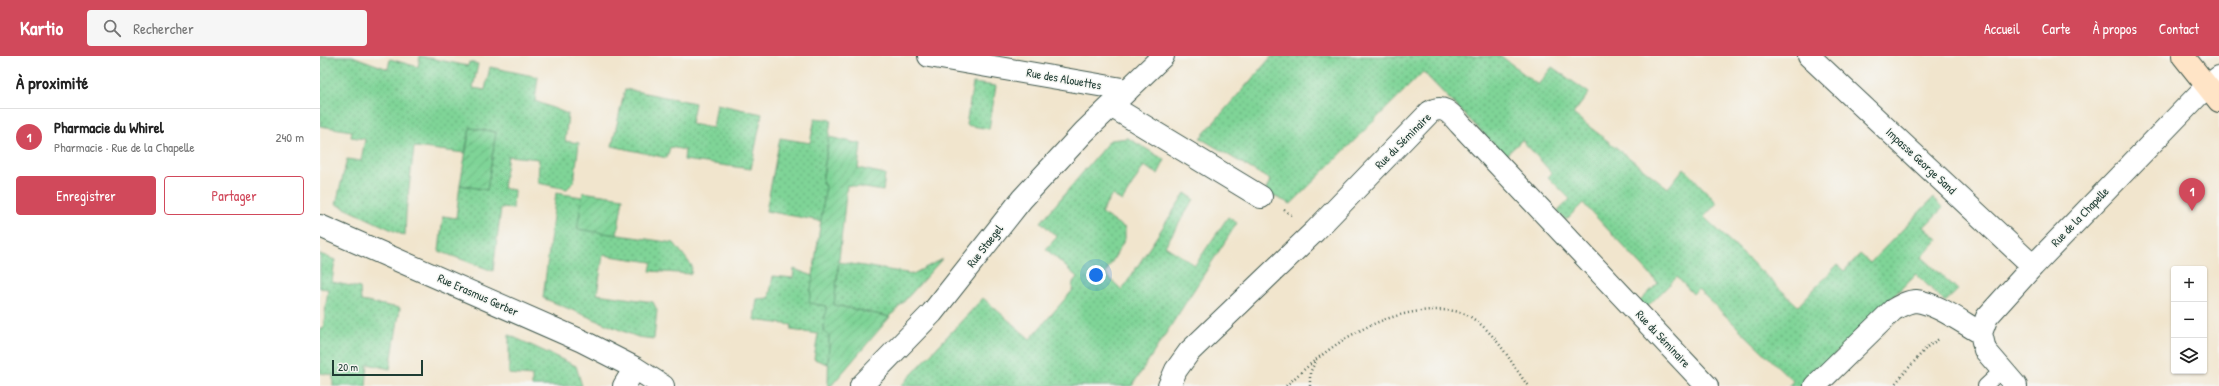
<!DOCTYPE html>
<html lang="fr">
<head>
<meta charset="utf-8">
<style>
  :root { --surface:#fff; --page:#f6f6f6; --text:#222; --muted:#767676; --line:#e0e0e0; --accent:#d1495b }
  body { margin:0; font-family:"Patrick Hand",sans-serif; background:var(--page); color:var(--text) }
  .controls { position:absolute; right:12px; bottom:12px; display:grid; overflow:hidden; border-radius:4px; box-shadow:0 1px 3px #0004 }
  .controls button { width:36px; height:36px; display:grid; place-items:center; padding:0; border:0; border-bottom:1px solid var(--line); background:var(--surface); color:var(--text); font:20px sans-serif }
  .scale { position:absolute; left:12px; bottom:10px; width:91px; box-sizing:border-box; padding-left:4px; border:2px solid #1f3d34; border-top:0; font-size:11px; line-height:14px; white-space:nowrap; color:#1f3d34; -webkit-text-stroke:3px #f6f6f2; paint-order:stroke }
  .you { position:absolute; left:776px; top:219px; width:14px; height:14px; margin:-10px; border:3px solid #fff; border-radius:50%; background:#1a73e8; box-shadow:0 0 0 6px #1a73e833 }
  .badge { display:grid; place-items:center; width:26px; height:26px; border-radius:50%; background:var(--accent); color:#fff; font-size:13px; font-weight:700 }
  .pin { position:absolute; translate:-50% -33px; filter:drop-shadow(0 1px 2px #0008) }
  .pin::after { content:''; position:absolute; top:21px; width:14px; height:12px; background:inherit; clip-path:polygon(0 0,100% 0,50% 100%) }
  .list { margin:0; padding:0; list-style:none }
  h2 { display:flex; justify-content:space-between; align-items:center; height:52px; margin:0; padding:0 16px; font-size:17px }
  h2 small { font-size:13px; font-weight:400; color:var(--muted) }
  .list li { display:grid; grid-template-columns:26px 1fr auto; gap:12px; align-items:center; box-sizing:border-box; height:56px; padding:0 16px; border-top:1px solid var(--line) }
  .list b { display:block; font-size:15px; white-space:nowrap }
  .list p { margin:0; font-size:13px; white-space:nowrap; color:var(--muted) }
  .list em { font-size:13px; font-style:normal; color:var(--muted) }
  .actions { display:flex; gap:8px; padding:12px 16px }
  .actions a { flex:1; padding:9px 0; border:1px solid var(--accent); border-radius:4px; text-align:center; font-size:14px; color:var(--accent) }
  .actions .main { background:var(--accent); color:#fff }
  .icon { flex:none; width:22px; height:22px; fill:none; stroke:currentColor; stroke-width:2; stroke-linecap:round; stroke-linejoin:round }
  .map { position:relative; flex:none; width:1899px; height:330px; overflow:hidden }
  header { display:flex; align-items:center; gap:24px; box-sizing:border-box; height:56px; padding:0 20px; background:var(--accent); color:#fff }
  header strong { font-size:19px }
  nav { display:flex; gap:22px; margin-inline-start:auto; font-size:14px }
  .search { width:280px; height:36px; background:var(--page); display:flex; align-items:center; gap:10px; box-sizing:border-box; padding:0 14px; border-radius:4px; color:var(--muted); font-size:15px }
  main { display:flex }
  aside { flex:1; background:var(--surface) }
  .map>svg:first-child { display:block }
  .grass { fill:url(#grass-dots); stroke:#4f8866 }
  .garden { fill:url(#garden-furrows); stroke:#4f8866 }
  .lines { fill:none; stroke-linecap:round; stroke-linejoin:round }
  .service-casing { stroke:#3e564b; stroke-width:16 }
  .minor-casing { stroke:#3e564b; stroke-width:24 }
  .secondary-casing { stroke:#3e564b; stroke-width:24 }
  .path { stroke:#3e564b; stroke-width:2.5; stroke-dasharray:1 3; stroke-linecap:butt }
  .service { stroke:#fff; stroke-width:14 }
  .minor { stroke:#fff; stroke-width:22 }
  .secondary { stroke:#ffe4c6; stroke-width:22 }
  .labels { text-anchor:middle; stroke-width:3; stroke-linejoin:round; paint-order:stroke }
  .street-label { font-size:12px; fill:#1f3d34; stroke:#f6f6f2 }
</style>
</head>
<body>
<header>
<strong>Kartio</strong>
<div class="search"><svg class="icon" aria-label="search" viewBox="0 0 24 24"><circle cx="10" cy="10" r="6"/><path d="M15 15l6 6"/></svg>Rechercher</div>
<nav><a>Accueil</a><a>Carte</a><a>À propos</a><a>Contact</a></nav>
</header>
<main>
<aside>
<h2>À proximité<small></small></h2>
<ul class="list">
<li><span class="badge">1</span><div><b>Pharmacie du Whirel</b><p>Pharmacie · Rue de la Chapelle</p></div><em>240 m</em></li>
</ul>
<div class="actions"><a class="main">Enregistrer</a><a>Partager</a></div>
</aside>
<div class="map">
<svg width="1899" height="330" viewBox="0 0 1899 330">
  <defs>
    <pattern id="grass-dots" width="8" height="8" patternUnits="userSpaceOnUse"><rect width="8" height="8" fill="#7fd497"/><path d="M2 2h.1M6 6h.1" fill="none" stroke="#67ad7c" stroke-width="1.8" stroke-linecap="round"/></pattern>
    <pattern id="garden-furrows" width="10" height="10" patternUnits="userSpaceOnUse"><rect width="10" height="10" fill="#7fd497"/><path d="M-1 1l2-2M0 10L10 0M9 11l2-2" fill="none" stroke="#67ad7c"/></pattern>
  </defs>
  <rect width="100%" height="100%" fill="#f6f6f2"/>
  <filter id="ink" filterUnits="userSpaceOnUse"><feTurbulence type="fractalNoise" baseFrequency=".025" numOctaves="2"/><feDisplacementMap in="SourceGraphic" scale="8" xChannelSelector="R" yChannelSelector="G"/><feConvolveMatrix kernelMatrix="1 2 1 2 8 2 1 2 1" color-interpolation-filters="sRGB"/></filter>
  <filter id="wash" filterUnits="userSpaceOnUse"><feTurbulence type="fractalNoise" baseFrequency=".012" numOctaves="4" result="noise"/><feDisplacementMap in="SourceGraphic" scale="16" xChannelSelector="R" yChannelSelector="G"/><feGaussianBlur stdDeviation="0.9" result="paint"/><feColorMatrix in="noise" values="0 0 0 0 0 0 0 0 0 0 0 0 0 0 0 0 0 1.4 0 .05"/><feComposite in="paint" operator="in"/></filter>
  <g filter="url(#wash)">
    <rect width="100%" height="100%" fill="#f1e5cd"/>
    <path class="grass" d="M0,0H32L68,13L70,3L98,11L100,0L148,10L149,6L158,8L153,32L165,34L170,11L218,21L215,45L248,58L245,85L259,87L254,126L247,133L218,127L219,103L188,100L183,132L194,134L193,153L181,152L173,215L119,195L123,160L136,162L140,129L167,134L176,76L150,72L145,97L94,91L86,156L85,180L16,148L27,103L41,105L45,83L31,81L32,75L0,70Z
      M952,0H1181L1218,29L1232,11L1269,37L1253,58L1348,132L1364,112L1397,147L1384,161L1478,250L1517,209L1524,215L1540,198L1550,207L1613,142L1623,152L1604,171L1618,183L1602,201L1638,234L1625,246L1596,218L1483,330H1468L1473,325L1378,233L1373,238L1357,221L1323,255L1317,248L1338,227L1263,147L1246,164L1237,156L1250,143L1228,121L1232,117L1202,84L1185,100L1103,16L971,148L945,136L950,124L880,82Z
      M653,27L676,30L669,73L646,69Z
      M305,33L375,47L371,68L393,72L397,48L442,58L431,113L364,104L365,94L350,91L347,102L292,90Z
      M495,62L511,64L502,128L506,129L501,165L446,155L460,82L490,87Z
      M808,82L845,104L838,118L824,110L802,145L792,139L781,157L805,172V183L785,218L802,234L865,137L874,143L845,190L875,209L908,161L917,167L812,330H581L663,242L710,283L752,235L753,226L757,221L726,193L737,181L721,166L790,84Z
      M236,137L262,141L258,173L354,187L372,210L371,218L330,215L332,206L283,199L277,238L333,246L337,254L334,283L318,281L305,276L223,242Z
      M0,198L15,204L12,226L40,232L41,245L80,252L70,313L48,308L46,330H13V319L0,317V273H3L8,233L0,232Z
      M622,203L570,261L514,249L519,206L593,218Z
      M474,213L493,220L490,247L506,250L504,276L509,278L508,308L494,303L498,278L471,274L472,269L434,264L437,243L449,242L453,220L473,222Z
      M189,279L256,310L262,330H212V320L189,318Z"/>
    <path class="garden" d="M150,72L176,76L167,134L140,129Z
      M509,81L541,88L538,112L565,118L563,135L527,129L514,249L570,261L511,330H508L509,279L504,276L506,250L489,247L506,129L502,128Z
      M263,136L303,142L297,179L257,173Z"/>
  </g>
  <g filter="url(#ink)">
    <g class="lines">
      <defs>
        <path id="service" d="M1665,330L1681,315"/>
        <path id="minor" d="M609,0L808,34
          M1489,0L1713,210
          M791,50L941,141
          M0,170L262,285L315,312L343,330
          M304,330L315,312
          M541,330L612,257L702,143L764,76L843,0
          M849,330L856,314L869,296L995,175L1110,56C1124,48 1131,58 1140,68L1387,330
          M1495,330L1573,254C1580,250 1588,245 1596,245C1616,247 1643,267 1661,277
          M1696,330L1665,294L1661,277L1667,261L1713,210L1887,30L1899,21"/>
        <path id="secondary" d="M1863,0L1899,45"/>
      </defs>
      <use href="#service" class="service-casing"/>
      <use href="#minor" class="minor-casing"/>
      <use href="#secondary" class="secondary-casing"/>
      <path class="path" d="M964,154L973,160
        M966,330C1007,291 1055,256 1114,254C1127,254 1141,254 1152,262C1177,278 1191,307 1208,330
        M990,330V317L996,304
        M1573,330L1607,291L1619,283"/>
      <use href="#service" class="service"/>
      <use href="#minor" class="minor"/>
      <use href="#secondary" class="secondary"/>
    </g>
  </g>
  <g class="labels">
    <g class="street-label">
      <text transform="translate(744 23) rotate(10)" y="4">Rue des Alouettes</text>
      <text transform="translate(1083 85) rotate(-45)" y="4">Rue du Séminaire</text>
      <text transform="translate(1601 105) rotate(43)" y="4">Impasse George Sand</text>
      <text transform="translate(1760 161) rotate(-46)" y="4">Rue de la Chapelle</text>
      <text transform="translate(665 190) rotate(-52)" y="4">Rue Staegel</text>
      <text transform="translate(158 239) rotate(24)" y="4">Rue Erasmus Gerber</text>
      <text transform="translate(1343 283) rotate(47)" y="4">Rue du Séminaire</text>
    </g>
  </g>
</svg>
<div class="controls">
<button>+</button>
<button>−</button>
<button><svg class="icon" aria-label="layers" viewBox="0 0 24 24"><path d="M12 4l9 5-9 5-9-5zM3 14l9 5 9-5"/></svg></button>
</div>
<div class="scale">20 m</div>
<div class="you"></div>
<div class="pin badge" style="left:1872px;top:155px">1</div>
</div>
</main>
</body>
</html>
